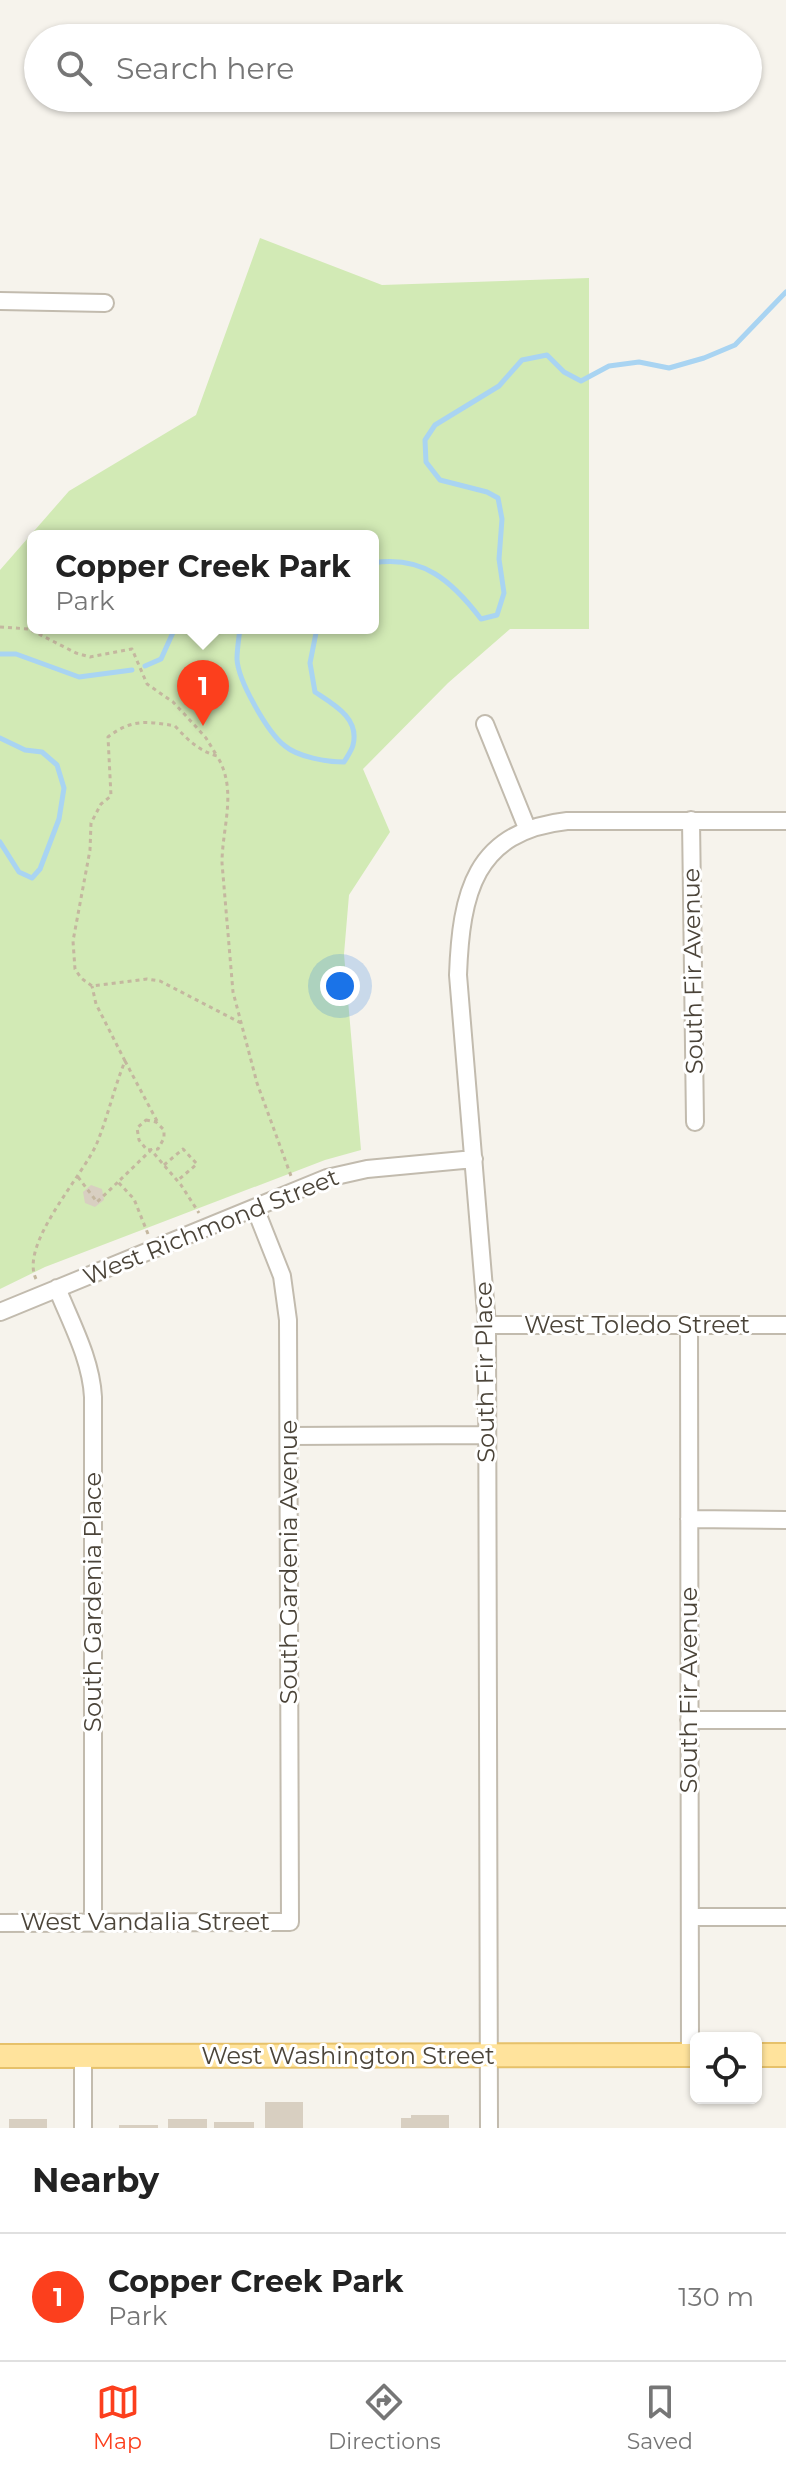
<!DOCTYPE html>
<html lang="en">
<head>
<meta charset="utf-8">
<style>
  :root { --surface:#fff; --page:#f2f2f2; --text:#222; --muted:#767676; --line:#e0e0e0; --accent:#fc3f1d }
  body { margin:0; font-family:Montserrat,sans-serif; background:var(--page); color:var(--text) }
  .controls { position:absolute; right:24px; bottom:24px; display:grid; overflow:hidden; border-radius:12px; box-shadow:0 2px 6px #0004 }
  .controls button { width:72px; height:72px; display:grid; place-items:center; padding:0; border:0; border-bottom:2px solid var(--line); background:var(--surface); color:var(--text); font:40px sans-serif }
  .you { position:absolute; left:340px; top:986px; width:28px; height:28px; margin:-20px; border:6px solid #fff; border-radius:50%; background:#1a73e8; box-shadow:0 0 0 12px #1a73e833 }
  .badge { display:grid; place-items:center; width:52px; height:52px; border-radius:50%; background:var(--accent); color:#fff; font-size:26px; font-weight:700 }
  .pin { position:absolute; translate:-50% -66px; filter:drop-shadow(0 2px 4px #0008) }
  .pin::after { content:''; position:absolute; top:42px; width:28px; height:24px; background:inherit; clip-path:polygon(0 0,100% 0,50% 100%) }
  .popup { position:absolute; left:27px; top:530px; width:352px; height:104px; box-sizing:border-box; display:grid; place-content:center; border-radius:12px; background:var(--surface); filter:drop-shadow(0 2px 6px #0005); font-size:26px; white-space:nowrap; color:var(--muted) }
  .popup b { font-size:30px; color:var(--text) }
  .popup::after { content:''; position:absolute; left:50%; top:100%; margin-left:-16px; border:16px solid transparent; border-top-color:var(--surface) }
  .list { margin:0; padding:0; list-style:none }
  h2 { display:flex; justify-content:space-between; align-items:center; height:104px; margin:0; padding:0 32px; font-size:34px }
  h2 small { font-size:26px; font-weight:400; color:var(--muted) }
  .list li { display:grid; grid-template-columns:52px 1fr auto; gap:24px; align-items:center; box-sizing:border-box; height:128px; padding:0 32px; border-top:2px solid var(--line) }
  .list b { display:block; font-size:30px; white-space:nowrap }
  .list p { margin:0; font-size:26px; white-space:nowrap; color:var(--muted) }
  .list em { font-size:26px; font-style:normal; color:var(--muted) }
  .icon { flex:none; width:44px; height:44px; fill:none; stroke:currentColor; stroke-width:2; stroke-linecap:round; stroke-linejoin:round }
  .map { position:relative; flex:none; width:786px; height:2128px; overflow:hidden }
  .search { position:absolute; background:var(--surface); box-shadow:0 2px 6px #0004; left:24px; right:24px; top:24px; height:88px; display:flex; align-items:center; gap:20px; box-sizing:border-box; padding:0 28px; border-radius:44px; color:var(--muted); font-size:30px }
  .sheet { height:232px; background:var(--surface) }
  nav { display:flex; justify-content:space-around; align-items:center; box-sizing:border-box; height:112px; border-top:2px solid var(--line); background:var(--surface); font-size:22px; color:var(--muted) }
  nav a { display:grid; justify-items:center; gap:4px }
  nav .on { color:var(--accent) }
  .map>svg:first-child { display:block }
  .green { fill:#d2eab5; fill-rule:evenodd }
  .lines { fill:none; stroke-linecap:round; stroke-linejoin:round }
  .stream { stroke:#a9d4f2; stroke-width:5 }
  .building { fill:#d8cfc1 }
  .minor-casing { stroke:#c2bbae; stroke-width:20 }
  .major-casing { stroke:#e6c16a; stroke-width:26 }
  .path { stroke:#c4b79f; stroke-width:3; stroke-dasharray:4 4; stroke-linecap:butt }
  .minor { stroke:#fff; stroke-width:16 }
  .major { stroke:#ffe39c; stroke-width:22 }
  .labels { text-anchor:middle; stroke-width:6; stroke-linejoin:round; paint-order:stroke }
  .street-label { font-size:24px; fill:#4b4439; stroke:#fff }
</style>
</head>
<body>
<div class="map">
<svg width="786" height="2128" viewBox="0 0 786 2128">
  <rect width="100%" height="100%" fill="#f6f3ec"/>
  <path class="green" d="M260,238L382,285L589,278V629H510L448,683L363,769L390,832L349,895L344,954L361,1150L325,1160L45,1267L0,1289V570L69,491L196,415ZM33,536H373V628H33Z"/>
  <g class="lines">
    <path class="stream" d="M373,563C423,555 452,581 481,619L497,615L504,593L499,559L502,519L498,498L487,492L440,480L426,462L425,440L435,425L499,386L522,360L547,355L564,372L581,381L609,366L639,362L669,368L704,358L735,345L786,292
      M240,628C239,638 237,649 237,659C238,681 268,733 285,746C298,757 327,762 344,762C347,757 352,750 353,745C360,718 333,704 315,692L310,663L317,628
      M0,654H16L79,677L132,670
      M145,666L161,659L175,628
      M0,738L25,750L42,752L57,765L64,788L59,819L40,869L32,878L19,872L0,842"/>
  </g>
  <path class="building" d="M91,1185L102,1189L104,1200L95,1207L85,1203L83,1192Z
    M265,2102H303V2128H265Z
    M411,2115H449V2128H401V2118H411Z
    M9,2119H47V2128H9Z
    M168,2119H207V2128H168Z
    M214,2122H254V2128H214Z
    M119,2125H158V2128H119Z"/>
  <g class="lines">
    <defs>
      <path id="minor" d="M0,301L105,303
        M485,724L527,828
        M691,820L695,1122
        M57,1288C71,1323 91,1359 93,1397V1922
        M0,1312L327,1178L367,1169L474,1159
        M487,1325H786
        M689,1325L690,2055
        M289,1436L487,1435
        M689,1519L786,1520
        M689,1720H786
        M690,1917H786
        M0,1923L290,1922L288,1320L282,1276L255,1208
        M83,2056V2128
        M489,2128L487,1325L458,975C461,894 474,831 567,821H786"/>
      <path id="major" d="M756,2055H786
        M0,2056L696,2055"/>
    </defs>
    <use href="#minor" class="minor-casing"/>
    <use href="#major" class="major-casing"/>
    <path class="path" d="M0,627L29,629L76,653L90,657L132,649L147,684L173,702L188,718L206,738L217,756
      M241,1023L160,981L147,979L92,986L81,978L75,969L73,941L90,850L91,823L101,804L111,796L108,737C131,719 148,721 175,726C188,740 199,751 217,756C238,790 222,827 222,863L233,992L257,1083L291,1176
      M125,1061L157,1121
      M146,1120L156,1122L164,1130V1138L158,1149L147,1150L139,1140L137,1128Z
      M164,1165L183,1149L197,1164L177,1181
      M78,1177L97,1202L118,1182
      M148,1234L134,1199L118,1182L151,1150L181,1185L199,1213
      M36,1279C19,1244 83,1176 97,1143C108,1116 114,1088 125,1061L96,1004L92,986"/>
    <use href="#minor" class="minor"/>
    <use href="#major" class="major"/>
  </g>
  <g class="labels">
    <g class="street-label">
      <text transform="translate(693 971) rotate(-91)" y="8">South Fir Avenue</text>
      <text transform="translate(211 1227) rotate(-22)" y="8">West Richmond Street</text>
      <text x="637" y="1333">West Toledo Street</text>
      <text transform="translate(485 1372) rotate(-91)" y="8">South Fir Place</text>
      <text transform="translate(289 1562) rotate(-90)" y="8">South Gardenia Avenue</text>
      <text transform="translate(93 1602) rotate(-90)" y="8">South Gardenia Place</text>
      <text transform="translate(689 1690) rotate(-90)" y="8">South Fir Avenue</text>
      <text x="145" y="1930">West Vandalia Street</text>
      <text x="348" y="2064">West Washington Street</text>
    </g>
  </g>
</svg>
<div class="controls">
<button><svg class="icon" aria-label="locate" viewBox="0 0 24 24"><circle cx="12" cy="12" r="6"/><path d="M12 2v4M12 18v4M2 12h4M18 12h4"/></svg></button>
</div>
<div class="you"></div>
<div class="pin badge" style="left:203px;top:726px">1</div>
<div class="popup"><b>Copper Creek Park</b>Park</div>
<div class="search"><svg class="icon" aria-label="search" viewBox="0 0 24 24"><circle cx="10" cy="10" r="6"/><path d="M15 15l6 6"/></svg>Search here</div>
</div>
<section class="sheet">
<h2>Nearby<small></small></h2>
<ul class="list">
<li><span class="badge">1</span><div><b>Copper Creek Park</b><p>Park</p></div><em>130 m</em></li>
</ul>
</section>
<nav>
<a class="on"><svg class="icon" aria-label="map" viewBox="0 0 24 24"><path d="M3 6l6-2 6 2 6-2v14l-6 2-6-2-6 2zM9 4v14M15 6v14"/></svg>Map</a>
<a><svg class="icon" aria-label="directions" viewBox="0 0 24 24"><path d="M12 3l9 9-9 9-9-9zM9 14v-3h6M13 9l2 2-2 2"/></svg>Directions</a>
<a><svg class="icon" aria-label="saved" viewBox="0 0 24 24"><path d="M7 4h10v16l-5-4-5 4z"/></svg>Saved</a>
</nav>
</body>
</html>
